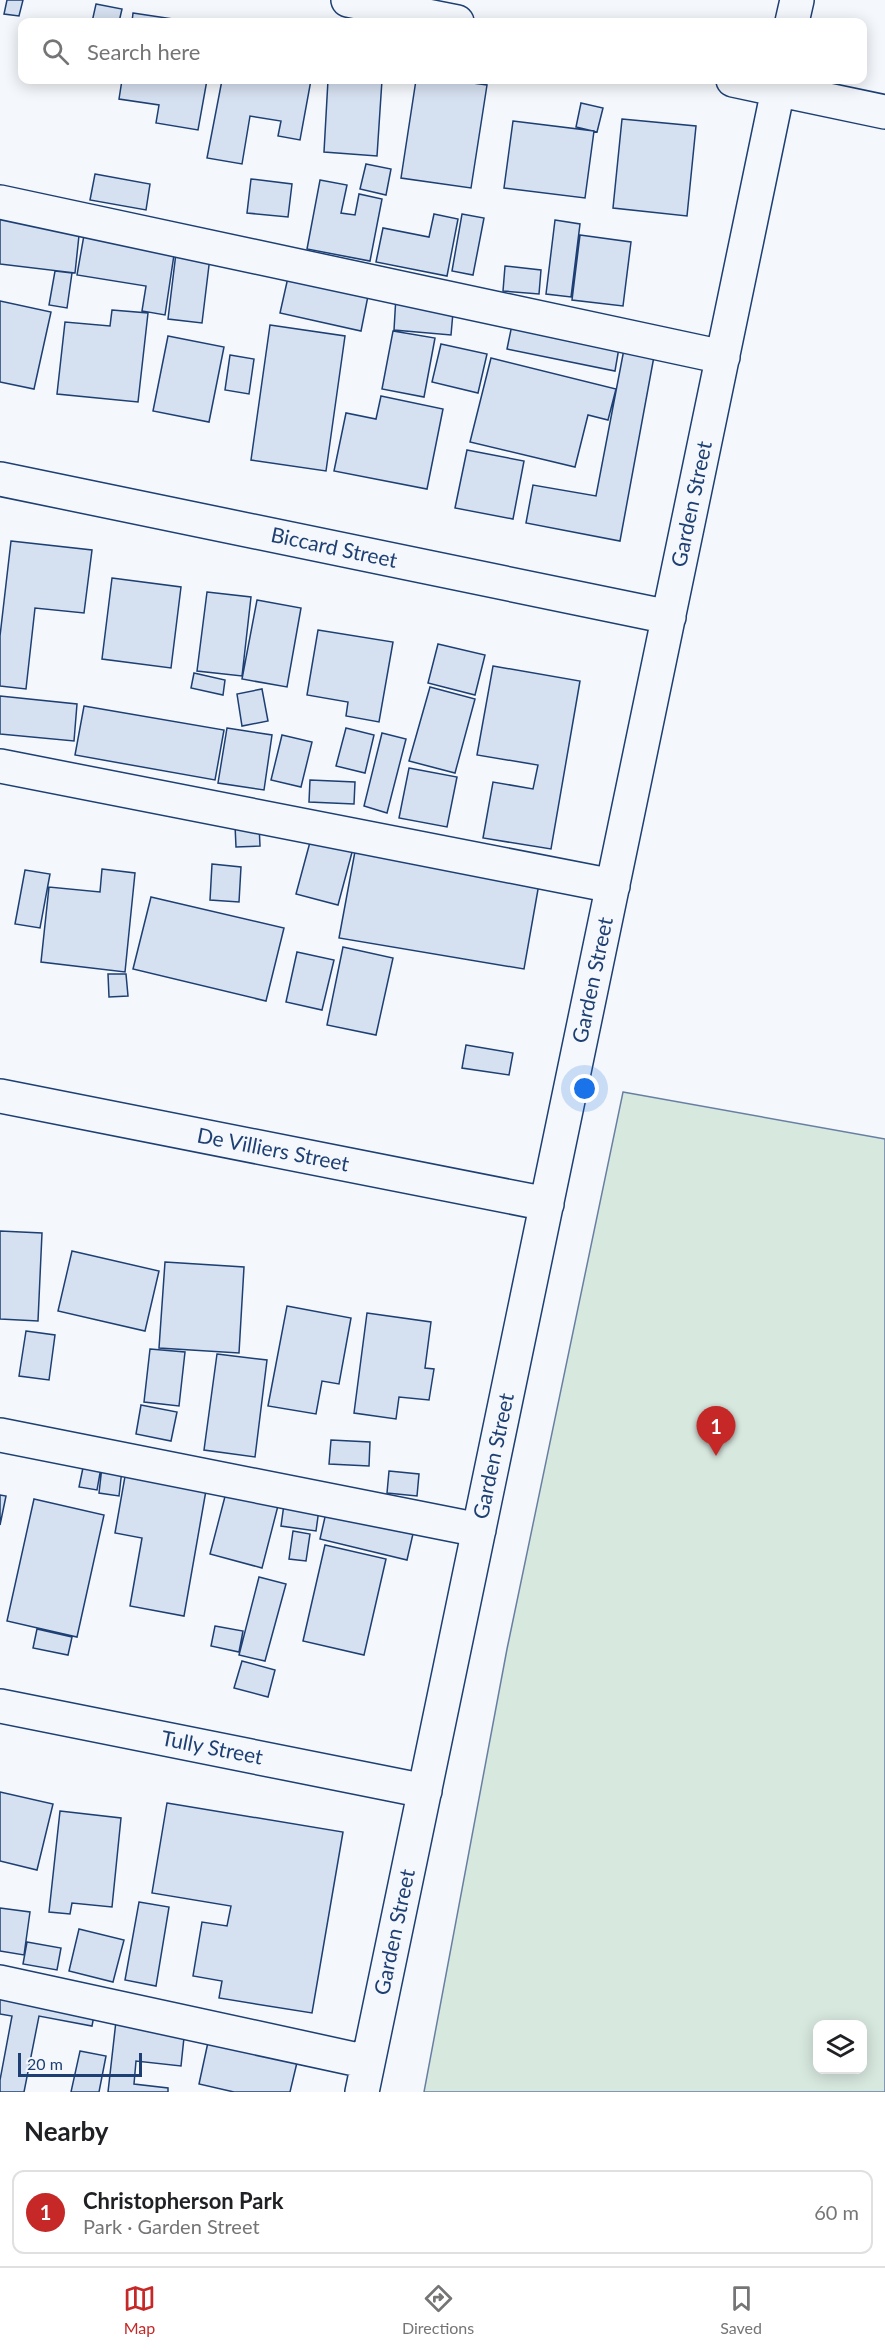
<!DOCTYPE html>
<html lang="en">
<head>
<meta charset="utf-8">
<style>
  :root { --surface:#fff; --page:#f2f2f2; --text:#202124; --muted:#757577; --line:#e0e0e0; --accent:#c62828 }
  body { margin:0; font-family:Lato,sans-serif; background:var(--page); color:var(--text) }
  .controls { position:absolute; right:18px; bottom:18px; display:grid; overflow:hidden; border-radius:12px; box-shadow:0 3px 15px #0003 }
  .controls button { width:54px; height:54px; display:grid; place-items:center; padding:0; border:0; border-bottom:2px solid var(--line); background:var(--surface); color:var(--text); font:30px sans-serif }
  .scale { position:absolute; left:18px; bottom:15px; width:124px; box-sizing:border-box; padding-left:6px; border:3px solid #1d3f73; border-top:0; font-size:16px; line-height:21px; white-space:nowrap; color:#1d3f73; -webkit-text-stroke:4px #f4f7fb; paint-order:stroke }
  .you { position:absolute; left:585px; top:1089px; width:21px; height:21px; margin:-15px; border:4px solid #fff; border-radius:50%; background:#1a73e8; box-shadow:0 0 0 9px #1a73e833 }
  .badge { display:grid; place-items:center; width:39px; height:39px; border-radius:50%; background:var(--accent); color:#fff; font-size:20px; font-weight:700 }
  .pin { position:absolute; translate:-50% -50px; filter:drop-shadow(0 2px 3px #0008) }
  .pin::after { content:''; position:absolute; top:32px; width:21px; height:18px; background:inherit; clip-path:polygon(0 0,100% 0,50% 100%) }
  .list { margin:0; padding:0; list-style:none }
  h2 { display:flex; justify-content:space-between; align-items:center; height:78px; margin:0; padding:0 24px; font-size:26px }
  h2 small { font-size:20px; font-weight:400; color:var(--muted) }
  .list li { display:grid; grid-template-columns:39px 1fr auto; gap:18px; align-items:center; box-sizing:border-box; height:84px; margin:0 12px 12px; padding:0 12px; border:2px solid var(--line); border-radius:12px }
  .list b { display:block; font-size:22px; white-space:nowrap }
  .list p { margin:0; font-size:20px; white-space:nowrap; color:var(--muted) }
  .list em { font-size:20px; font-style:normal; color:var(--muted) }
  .icon { flex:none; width:33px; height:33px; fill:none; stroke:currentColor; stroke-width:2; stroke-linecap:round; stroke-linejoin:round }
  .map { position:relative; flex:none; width:885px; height:2092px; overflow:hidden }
  .search { position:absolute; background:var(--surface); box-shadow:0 3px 15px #0003; left:18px; right:18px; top:18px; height:66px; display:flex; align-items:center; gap:15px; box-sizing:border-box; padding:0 21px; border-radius:12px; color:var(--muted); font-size:22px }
  .sheet { height:174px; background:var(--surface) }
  nav { display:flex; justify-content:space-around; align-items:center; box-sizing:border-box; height:84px; border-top:2px solid var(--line); background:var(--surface); font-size:16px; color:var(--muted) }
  nav a { display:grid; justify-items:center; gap:3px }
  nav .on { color:var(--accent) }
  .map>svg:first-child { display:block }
  .green { fill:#d7e8df; stroke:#687fa3; stroke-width:1.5; fill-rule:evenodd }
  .building { fill:#d5e0f0; stroke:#1d3f73; stroke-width:1.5 }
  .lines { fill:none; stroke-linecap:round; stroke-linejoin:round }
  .minor-casing { stroke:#1d3f73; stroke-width:36 }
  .minor { stroke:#f4f7fb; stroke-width:33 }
  .labels { text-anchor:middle; stroke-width:4.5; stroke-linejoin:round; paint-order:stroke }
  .street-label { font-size:21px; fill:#1d3f73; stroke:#f4f7fb }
</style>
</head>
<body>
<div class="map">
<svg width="885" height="2092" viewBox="0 0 885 2092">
  <rect width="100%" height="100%" fill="#f4f7fb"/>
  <path class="green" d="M623,1092L885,1139V2092H424L507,1649ZM818,2024H862V2070H818Z"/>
  <path class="building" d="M7,0H23L19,16L4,14Z
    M7,0H23L19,16L4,14Z
    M7,0H23L19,16L4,14Z
    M7,0H23L19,16L4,14Z
    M96,4L122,9L119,22H92Z
    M96,4L122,9L119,22H92Z
    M96,4L122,9L119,22H92Z
    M96,4L122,9L119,22H92Z
    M133,13L193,22H132Z
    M133,13L193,22H132Z
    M133,13L193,22H132Z
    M133,13L193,22H132Z
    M122,80H207L198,130L156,123L159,105L119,99Z
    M122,80H207L198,130L156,123L159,105L119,99Z
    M122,80H207L198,130L156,123L159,105L119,99Z
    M122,80H207L198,130L156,123L159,105L119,99Z
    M222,80H311L300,140L278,136L281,121L250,116L242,164L207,158Z
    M222,80H311L300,140L278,136L281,121L250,116L242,164L207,158Z
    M222,80H311L300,140L278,136L281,121L250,116L242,164L207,158Z
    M222,80H311L300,140L278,136L281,121L250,116L242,164L207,158Z
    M328,80H382L377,156L324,152Z
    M328,80H382L377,156L324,152Z
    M328,80H382L377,156L324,152Z
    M328,80H382L377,156L324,152Z
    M416,80H451L487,85L471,188L401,178Z
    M416,80H451L487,85L471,188L401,178Z
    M581,103L603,108L597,132L576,127Z
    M581,103L603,108L597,132L576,127Z
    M622,119L696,126L687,216L613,208Z
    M622,119L696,126L687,216L613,208Z
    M513,121L594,131L585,198L504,188Z
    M513,121L594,131L585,198L504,188Z
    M366,164L391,169L386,195L360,189Z
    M366,164L391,169L386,195L360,189Z
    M366,164L391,169L386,195L360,189Z
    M366,164L391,169L386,195L360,189Z
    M95,174L150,184L146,210L90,200Z
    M95,174L150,184L146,210L90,200Z
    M95,174L150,184L146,210L90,200Z
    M95,174L150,184L146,210L90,200Z
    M251,179L292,184L288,217L247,213Z
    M251,179L292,184L288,217L247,213Z
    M251,179L292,184L288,217L247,213Z
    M251,179L292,184L288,217L247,213Z
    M320,180L347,185L341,213L355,215L359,194L382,199L370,261L307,249Z
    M320,180L347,185L341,213L355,215L359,194L382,199L370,261L307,249Z
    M320,180L347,185L341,213L355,215L359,194L382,199L370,261L307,249Z
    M320,180L347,185L341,213L355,215L359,194L382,199L370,261L307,249Z
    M434,214L458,219L447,276L376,262L383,228L429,237Z
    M434,214L458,219L447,276L376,262L383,228L429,237Z
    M462,214L484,218L473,275L452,271Z
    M462,214L484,218L473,275L452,271Z
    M0,217L80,226L75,273L0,264Z
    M0,217L80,226L75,273L0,264Z
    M0,217L80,226L75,273L0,264Z
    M0,217L80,226L75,273L0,264Z
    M555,220L580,224L571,297L546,294Z
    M555,220L580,224L571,297L546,294Z
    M84,235L175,248L165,315L142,311L146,286L77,275Z
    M84,235L175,248L165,315L142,311L146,286L77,275Z
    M84,235L175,248L165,315L142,311L146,286L77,275Z
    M84,235L175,248L165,315L142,311L146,286L77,275Z
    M580,235L631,242L623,306L572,300Z
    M580,235L631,242L623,306L572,300Z
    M176,253L210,257L202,323L168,319Z
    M176,253L210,257L202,323L168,319Z
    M176,253L210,257L202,323L168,319Z
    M176,253L210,257L202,323L168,319Z
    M505,266L541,270L539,294L503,291Z
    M505,266L541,270L539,294L503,291Z
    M55,271L72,273L67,308L49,305Z
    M55,271L72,273L67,308L49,305Z
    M55,271L72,273L67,308L49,305Z
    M55,271L72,273L67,308L49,305Z
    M289,273L369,291L361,331L280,313Z
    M289,273L369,291L361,331L280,313Z
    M289,273L369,291L361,331L280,313Z
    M289,273L369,291L361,331L280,313Z
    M396,296L454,301L451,335L394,330Z
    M396,296L454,301L451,335L394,330Z
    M0,301L51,312L34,389L0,382Z
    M0,301L51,312L34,389L0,382Z
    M0,301L51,312L34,389L0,382Z
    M0,301L51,312L34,389L0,382Z
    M112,310L148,313L138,402L57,394L65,322L110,326Z
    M112,310L148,313L138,402L57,394L65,322L110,326Z
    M112,310L148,313L138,402L57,394L65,322L110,326Z
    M112,310L148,313L138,402L57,394L65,322L110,326Z
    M513,320L620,342L615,371L507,349Z
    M513,320L620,342L615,371L507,349Z
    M270,325L345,336L326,471L251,460Z
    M270,325L345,336L326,471L251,460Z
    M270,325L345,336L326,471L251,460Z
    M270,325L345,336L326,471L251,460Z
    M393,331L435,338L424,397L382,389Z
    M393,331L435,338L424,397L382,389Z
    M168,336L224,347L209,422L153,411Z
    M168,336L224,347L209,422L153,411Z
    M168,336L224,347L209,422L153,411Z
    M168,336L224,347L209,422L153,411Z
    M441,344L487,354L478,393L432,382Z
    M441,344L487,354L478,393L432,382Z
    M625,344L655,351L620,541L526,523L533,485L596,496Z
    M625,344L655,351L620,541L526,523L533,485L596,496Z
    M230,355L254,359L249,394L225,390Z
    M230,355L254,359L249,394L225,390Z
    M230,355L254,359L249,394L225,390Z
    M230,355L254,359L249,394L225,390Z
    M491,358L616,389L608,420L588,415L575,467L470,442Z
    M491,358L616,389L608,420L588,415L575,467L470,442Z
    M381,396L443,409L427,489L334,471L346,413L376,419Z
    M381,396L443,409L427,489L334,471L346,413L376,419Z
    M467,450L524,461L513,519L455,508Z
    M467,450L524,461L513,519L455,508Z
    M11,541L92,550L84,613L35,608L26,689L0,686V636Z
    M11,541L92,550L84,613L35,608L26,689L0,686V636Z
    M11,541L92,550L84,613L35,608L26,689L0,686V636Z
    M11,541L92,550L84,613L35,608L26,689L0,686V636Z
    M112,578L181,587L171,668L102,659Z
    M112,578L181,587L171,668L102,659Z
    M112,578L181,587L171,668L102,659Z
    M112,578L181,587L171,668L102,659Z
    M207,592L251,597L242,676L197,671Z
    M207,592L251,597L242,676L197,671Z
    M207,592L251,597L242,676L197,671Z
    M207,592L251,597L242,676L197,671Z
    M257,600L301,608L287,687L242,679Z
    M257,600L301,608L287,687L242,679Z
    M257,600L301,608L287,687L242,679Z
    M257,600L301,608L287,687L242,679Z
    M318,630L393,642L379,722L346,716L348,702L307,695Z
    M318,630L393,642L379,722L346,716L348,702L307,695Z
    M318,630L393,642L379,722L346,716L348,702L307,695Z
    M318,630L393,642L379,722L346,716L348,702L307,695Z
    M438,644L485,655L475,695L428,683Z
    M438,644L485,655L475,695L428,683Z
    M493,666L580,681L551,849L483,838L493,782L533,789L538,765L477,755Z
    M493,666L580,681L551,849L483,838L493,782L533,789L538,765L477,755Z
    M194,673L225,680L223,695L191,688Z
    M194,673L225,680L223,695L191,688Z
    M194,673L225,680L223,695L191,688Z
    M194,673L225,680L223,695L191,688Z
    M430,687L475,699L455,773L409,761Z
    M430,687L475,699L455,773L409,761Z
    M262,689L268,721L242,726L237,694Z
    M262,689L268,721L242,726L237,694Z
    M262,689L268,721L242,726L237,694Z
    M262,689L268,721L242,726L237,694Z
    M0,696L77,704L74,741L0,734Z
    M0,696L77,704L74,741L0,734Z
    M0,696L77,704L74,741L0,734Z
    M0,696L77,704L74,741L0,734Z
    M84,706L224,730L215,780L75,755Z
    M84,706L224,730L215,780L75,755Z
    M84,706L224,730L215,780L75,755Z
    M84,706L224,730L215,780L75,755Z
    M227,728L272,735L264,790L218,783Z
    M227,728L272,735L264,790L218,783Z
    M227,728L272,735L264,790L218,783Z
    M227,728L272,735L264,790L218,783Z
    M346,728L374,735L365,773L336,766Z
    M346,728L374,735L365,773L336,766Z
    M346,728L374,735L365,773L336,766Z
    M346,728L374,735L365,773L336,766Z
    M382,733L406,739L387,813L364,806Z
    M382,733L406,739L387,813L364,806Z
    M282,735L312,742L301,787L271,780Z
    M282,735L312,742L301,787L271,780Z
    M282,735L312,742L301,787L271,780Z
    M282,735L312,742L301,787L271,780Z
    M409,768L457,777L447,827L399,818Z
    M409,768L457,777L447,827L399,818Z
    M310,780L355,782L354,804L309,802Z
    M310,780L355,782L354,804L309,802Z
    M310,780L355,782L354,804L309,802Z
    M310,780L355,782L354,804L309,802Z
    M259,824L260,846L236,847L235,825Z
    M259,824L260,846L236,847L235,825Z
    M259,824L260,846L236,847L235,825Z
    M259,824L260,846L236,847L235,825Z
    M313,831L355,841L338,905L296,894Z
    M313,831L355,841L338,905L296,894Z
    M313,831L355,841L338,905L296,894Z
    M313,831L355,841L338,905L296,894Z
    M356,846L540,878L524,969L339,938Z
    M356,846L540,878L524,969L339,938Z
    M212,864L241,867L239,902L210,900Z
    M212,864L241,867L239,902L210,900Z
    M212,864L241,867L239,902L210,900Z
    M212,864L241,867L239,902L210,900Z
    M102,869L135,873L125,972L41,962L49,887L100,892Z
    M102,869L135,873L125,972L41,962L49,887L100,892Z
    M102,869L135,873L125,972L41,962L49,887L100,892Z
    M102,869L135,873L125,972L41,962L49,887L100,892Z
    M25,870L50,874L40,928L15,924Z
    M25,870L50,874L40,928L15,924Z
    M25,870L50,874L40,928L15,924Z
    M25,870L50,874L40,928L15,924Z
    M151,897L284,928L266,1001L133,969Z
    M151,897L284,928L266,1001L133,969Z
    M151,897L284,928L266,1001L133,969Z
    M151,897L284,928L266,1001L133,969Z
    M343,947L393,958L376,1035L327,1025Z
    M343,947L393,958L376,1035L327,1025Z
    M343,947L393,958L376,1035L327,1025Z
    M343,947L393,958L376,1035L327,1025Z
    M297,952L334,960L322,1010L286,1002Z
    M297,952L334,960L322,1010L286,1002Z
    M297,952L334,960L322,1010L286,1002Z
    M297,952L334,960L322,1010L286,1002Z
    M108,974H126L128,996L109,997Z
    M108,974H126L128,996L109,997Z
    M108,974H126L128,996L109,997Z
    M108,974H126L128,996L109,997Z
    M466,1045L513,1053L509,1075L462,1068Z
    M466,1045L513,1053L509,1075L462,1068Z
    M0,1231L42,1233L38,1321L0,1319Z
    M0,1231L42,1233L38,1321L0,1319Z
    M0,1231L42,1233L38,1321L0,1319Z
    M0,1231L42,1233L38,1321L0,1319Z
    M72,1251L159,1271L145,1331L58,1311Z
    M72,1251L159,1271L145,1331L58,1311Z
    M72,1251L159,1271L145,1331L58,1311Z
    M72,1251L159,1271L145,1331L58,1311Z
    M165,1262L244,1267L239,1353L159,1348Z
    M165,1262L244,1267L239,1353L159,1348Z
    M165,1262L244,1267L239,1353L159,1348Z
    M165,1262L244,1267L239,1353L159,1348Z
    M287,1306L351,1318L339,1384L322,1381L316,1414L268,1406Z
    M287,1306L351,1318L339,1384L322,1381L316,1414L268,1406Z
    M287,1306L351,1318L339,1384L322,1381L316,1414L268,1406Z
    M287,1306L351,1318L339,1384L322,1381L316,1414L268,1406Z
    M367,1313L431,1322L425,1368L434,1369L429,1400L399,1397L396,1419L354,1413Z
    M367,1313L431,1322L425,1368L434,1369L429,1400L399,1397L396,1419L354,1413Z
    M26,1331L55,1335L49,1380L19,1376Z
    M26,1331L55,1335L49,1380L19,1376Z
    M26,1331L55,1335L49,1380L19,1376Z
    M26,1331L55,1335L49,1380L19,1376Z
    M150,1349L185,1352L179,1406L144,1402Z
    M150,1349L185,1352L179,1406L144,1402Z
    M150,1349L185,1352L179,1406L144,1402Z
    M150,1349L185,1352L179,1406L144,1402Z
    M217,1354L267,1360L255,1457L204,1450Z
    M217,1354L267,1360L255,1457L204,1450Z
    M217,1354L267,1360L255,1457L204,1450Z
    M217,1354L267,1360L255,1457L204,1450Z
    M141,1405L177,1412L171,1441L136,1434Z
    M141,1405L177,1412L171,1441L136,1434Z
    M141,1405L177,1412L171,1441L136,1434Z
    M141,1405L177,1412L171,1441L136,1434Z
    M331,1440L370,1442L369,1466L329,1464Z
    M331,1440L370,1442L369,1466L329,1464Z
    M331,1440L370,1442L369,1466L329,1464Z
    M331,1440L370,1442L369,1466L329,1464Z
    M85,1458L102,1462L97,1490L79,1487Z
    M85,1458L102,1462L97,1490L79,1487Z
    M85,1458L102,1462L97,1490L79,1487Z
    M85,1458L102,1462L97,1490L79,1487Z
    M103,1458L123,1461L119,1496L99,1493Z
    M103,1458L123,1461L119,1496L99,1493Z
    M103,1458L123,1461L119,1496L99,1493Z
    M103,1458L123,1461L119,1496L99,1493Z
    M127,1465L208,1479L184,1616L130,1606L142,1538L115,1533Z
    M127,1465L208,1479L184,1616L130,1606L142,1538L115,1533Z
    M127,1465L208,1479L184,1616L130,1606L142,1538L115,1533Z
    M127,1465L208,1479L184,1616L130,1606L142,1538L115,1533Z
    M389,1471L419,1474L417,1496L387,1493Z
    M389,1471L419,1474L417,1496L387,1493Z
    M228,1485L280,1498L262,1568L210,1554Z
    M228,1485L280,1498L262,1568L210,1554Z
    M228,1485L280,1498L262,1568L210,1554Z
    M228,1485L280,1498L262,1568L210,1554Z
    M0,1495L6,1496L0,1525Z
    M0,1495L6,1496L0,1525Z
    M0,1495L6,1496L0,1525Z
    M0,1495L6,1496L0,1525Z
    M285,1497L320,1502L316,1531L281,1526Z
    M285,1497L320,1502L316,1531L281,1526Z
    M285,1497L320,1502L316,1531L281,1526Z
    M285,1497L320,1502L316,1531L281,1526Z
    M34,1499L104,1515L77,1637L7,1621Z
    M34,1499L104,1515L77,1637L7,1621Z
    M34,1499L104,1515L77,1637L7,1621Z
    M34,1499L104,1515L77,1637L7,1621Z
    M328,1504L415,1525L407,1560L320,1539Z
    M328,1504L415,1525L407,1560L320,1539Z
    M328,1504L415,1525L407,1560L320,1539Z
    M328,1504L415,1525L407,1560L320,1539Z
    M293,1531L310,1534L306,1561L289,1559Z
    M293,1531L310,1534L306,1561L289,1559Z
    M293,1531L310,1534L306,1561L289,1559Z
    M293,1531L310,1534L306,1561L289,1559Z
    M325,1545L386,1559L364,1655L303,1641Z
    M325,1545L386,1559L364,1655L303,1641Z
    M325,1545L386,1559L364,1655L303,1641Z
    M325,1545L386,1559L364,1655L303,1641Z
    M259,1577L286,1584L265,1661L239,1655Z
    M259,1577L286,1584L265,1661L239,1655Z
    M259,1577L286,1584L265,1661L239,1655Z
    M259,1577L286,1584L265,1661L239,1655Z
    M215,1626L243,1631L239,1652L211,1646Z
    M215,1626L243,1631L239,1652L211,1646Z
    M215,1626L243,1631L239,1652L211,1646Z
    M215,1626L243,1631L239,1652L211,1646Z
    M37,1629L72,1637L68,1655L33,1648Z
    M37,1629L72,1637L68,1655L33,1648Z
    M37,1629L72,1637L68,1655L33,1648Z
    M37,1629L72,1637L68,1655L33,1648Z
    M242,1661L275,1670L268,1697L234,1688Z
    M242,1661L275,1670L268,1697L234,1688Z
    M242,1661L275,1670L268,1697L234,1688Z
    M242,1661L275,1670L268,1697L234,1688Z
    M0,1792L53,1804L37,1870L0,1861Z
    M0,1792L53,1804L37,1870L0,1861Z
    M0,1792L53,1804L37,1870L0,1861Z
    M0,1792L53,1804L37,1870L0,1861Z
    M167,1803L343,1832L312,2013L219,1998L222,1981L193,1976L202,1922L227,1926L231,1906L152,1893Z
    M167,1803L343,1832L312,2013L219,1998L222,1981L193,1976L202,1922L227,1926L231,1906L152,1893Z
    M167,1803L343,1832L312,2013L219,1998L222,1981L193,1976L202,1922L227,1926L231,1906L152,1893Z
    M167,1803L343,1832L312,2013L219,1998L222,1981L193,1976L202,1922L227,1926L231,1906L152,1893Z
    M60,1811L121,1818L112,1907L72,1903L70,1914L49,1912Z
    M60,1811L121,1818L112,1907L72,1903L70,1914L49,1912Z
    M60,1811L121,1818L112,1907L72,1903L70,1914L49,1912Z
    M60,1811L121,1818L112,1907L72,1903L70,1914L49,1912Z
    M139,1902L169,1907L156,1986L125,1980Z
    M139,1902L169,1907L156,1986L125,1980Z
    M139,1902L169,1907L156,1986L125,1980Z
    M139,1902L169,1907L156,1986L125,1980Z
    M0,1908L30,1912L24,1955L0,1951Z
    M0,1908L30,1912L24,1955L0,1951Z
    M0,1908L30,1912L24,1955L0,1951Z
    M0,1908L30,1912L24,1955L0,1951Z
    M79,1929L124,1940L113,1982L69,1971Z
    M79,1929L124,1940L113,1982L69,1971Z
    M79,1929L124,1940L113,1982L69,1971Z
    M79,1929L124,1940L113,1982L69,1971Z
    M27,1942L61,1948L57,1970L23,1964Z
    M27,1942L61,1948L57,1970L23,1964Z
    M27,1942L61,1948L57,1970L23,1964Z
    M27,1942L61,1948L57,1970L23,1964Z
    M0,1988L96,2005L92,2026L39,2016L24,2092H0V2080L12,2016L0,2014Z
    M0,1988L96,2005L92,2026L39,2016L24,2092H0V2080L12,2016L0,2014Z
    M0,1988L96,2005L92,2026L39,2016L24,2092H0V2080L12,2016L0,2014Z
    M0,1988L96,2005L92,2026L39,2016L24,2092H0V2080L12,2016L0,2014Z
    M116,2021L185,2028L181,2066L136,2061L134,2084L168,2088V2092H108Z
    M116,2021L185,2028L181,2066L136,2061L134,2084L168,2088V2092H108Z
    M116,2021L185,2028L181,2066L136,2061L134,2084L168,2088V2092H108Z
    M116,2021L185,2028L181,2066L136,2061L134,2084L168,2088V2092H108Z
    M210,2033L299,2054L290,2092H234L199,2084Z
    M210,2033L299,2054L290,2092H234L199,2084Z
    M210,2033L299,2054L290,2092H234L199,2084Z
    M210,2033L299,2054L290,2092H234L199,2084Z
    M80,2051L106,2056L99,2092H71Z
    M80,2051L106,2056L99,2092H71Z
    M80,2051L106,2056L99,2092H71Z
    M80,2051L106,2056L99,2092H71Z"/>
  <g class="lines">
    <defs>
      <path id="minor" d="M348,0L457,22
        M792,22L797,0
        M733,80L885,112
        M0,202L723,357
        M0,479L669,617
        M0,766L613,886
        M0,1096L547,1204
        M0,1435L479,1530
        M0,1706L425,1791
        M0,1982L368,2062
        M362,2092L780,80"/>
    </defs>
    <use href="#minor" class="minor-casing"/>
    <use href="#minor" class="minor"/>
  </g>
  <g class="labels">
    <g class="street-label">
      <text transform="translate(692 504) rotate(-78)" y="7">Garden Street</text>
      <text transform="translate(334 548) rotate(12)" y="7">Biccard Street</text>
      <text transform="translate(593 980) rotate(-78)" y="7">Garden Street</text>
      <text transform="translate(273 1150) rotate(11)" y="7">De Villiers Street</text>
      <text transform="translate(494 1456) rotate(-78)" y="7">Garden Street</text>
      <text transform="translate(212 1748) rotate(11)" y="7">Tully Street</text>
      <text transform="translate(395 1932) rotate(-78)" y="7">Garden Street</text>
    </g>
  </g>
</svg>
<div class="controls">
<button><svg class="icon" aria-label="layers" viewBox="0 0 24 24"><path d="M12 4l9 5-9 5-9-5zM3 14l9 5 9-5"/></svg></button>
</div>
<div class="scale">20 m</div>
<div class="you"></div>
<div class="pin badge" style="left:716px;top:1456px">1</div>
<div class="search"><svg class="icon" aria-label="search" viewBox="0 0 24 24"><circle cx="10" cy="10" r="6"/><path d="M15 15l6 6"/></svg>Search here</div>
</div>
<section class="sheet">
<h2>Nearby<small></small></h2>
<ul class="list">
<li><span class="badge">1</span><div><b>Christopherson Park</b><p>Park · Garden Street</p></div><em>60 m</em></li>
</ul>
</section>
<nav>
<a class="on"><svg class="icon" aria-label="map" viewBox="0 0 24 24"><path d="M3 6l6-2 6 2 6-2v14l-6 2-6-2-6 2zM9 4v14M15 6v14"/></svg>Map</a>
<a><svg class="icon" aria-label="directions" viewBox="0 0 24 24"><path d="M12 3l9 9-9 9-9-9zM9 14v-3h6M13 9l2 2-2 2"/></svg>Directions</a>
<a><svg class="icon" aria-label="saved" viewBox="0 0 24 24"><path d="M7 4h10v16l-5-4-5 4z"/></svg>Saved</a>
</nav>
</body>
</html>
